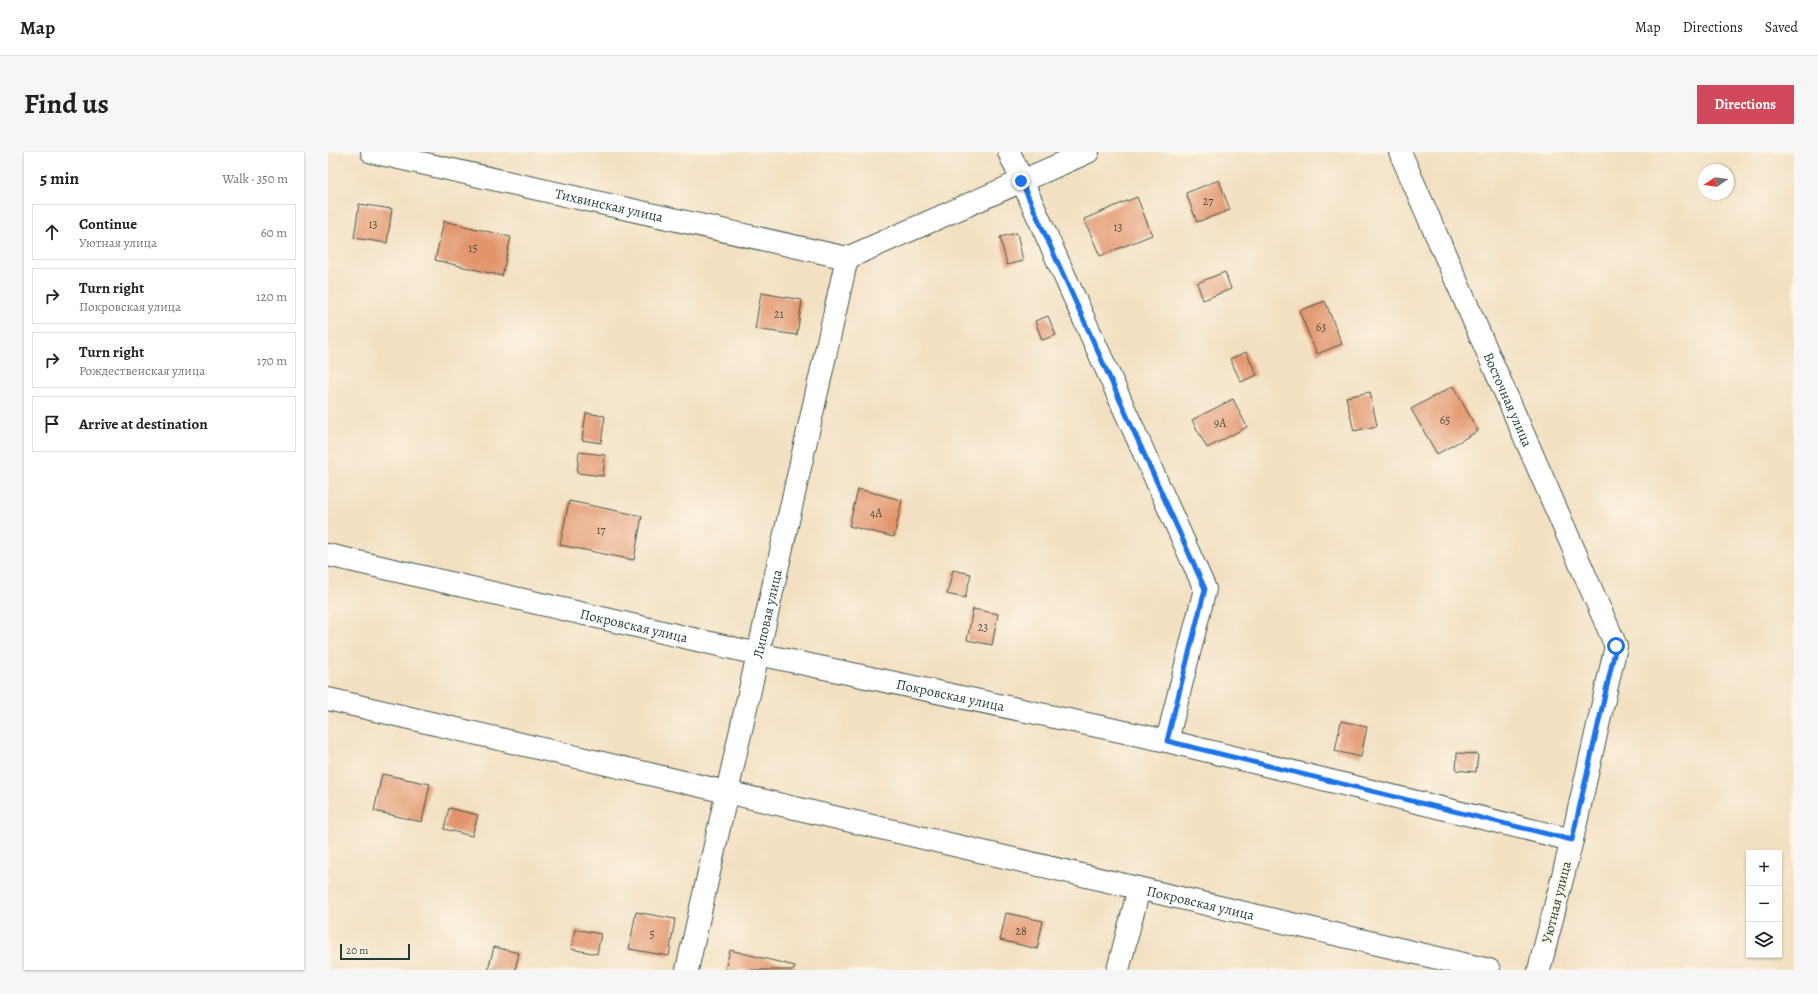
<!DOCTYPE html>
<html lang="en">
<head>
<meta charset="utf-8">
<style>
  :root { --surface:#fff; --page:#f6f6f6; --text:#202124; --muted:#757577; --line:#e0e0e0; --accent:#d1495b }
  body { margin:0; font-family:Alegreya,serif; background:var(--page); color:var(--text) }
  .controls { position:absolute; right:12px; bottom:12px; display:grid; overflow:hidden; border-radius:0px; box-shadow:0 1px 3px #0004 }
  .controls button { width:36px; height:36px; display:grid; place-items:center; padding:0; border:0; border-bottom:1px solid var(--line); background:var(--surface); color:var(--text); font:20px sans-serif }
  .compass { position:absolute; left:1370px; top:12px; width:36px; height:36px; border-radius:50%; background:var(--surface); box-shadow:0 1px 3px #0004; rotate:257deg }
  .scale { position:absolute; left:12px; bottom:10px; width:70px; box-sizing:border-box; padding-left:4px; border:2px solid #1f3d34; border-top:0; font-size:11px; line-height:14px; white-space:nowrap; color:#1f3d34; -webkit-text-stroke:3px #fcf5e5; paint-order:stroke }
  .stop { position:absolute; width:12px; height:12px; margin:-9px; border:3px solid #1a73e8; border-radius:50%; background:#fff }
  .stop.end { background:#1a73e8; border-color:#fff; box-shadow:0 1px 4px #0008 }
  .list { margin:0; padding:0; list-style:none }
  h2 { display:flex; justify-content:space-between; align-items:center; height:52px; margin:0; padding:0 16px; font-size:17px }
  h2 small { font-size:13px; font-weight:400; color:var(--muted) }
  .list li { display:grid; grid-template-columns:26px 1fr auto; gap:12px; align-items:center; box-sizing:border-box; height:56px; margin:0 8px 8px; padding:0 8px; border:1px solid var(--line); border-radius:0px }
  .list b { display:block; font-size:15px; white-space:nowrap }
  .list p { margin:0; font-size:13px; white-space:nowrap; color:var(--muted) }
  .list em { font-size:13px; font-style:normal; color:var(--muted) }
  .icon { flex:none; width:22px; height:22px; fill:none; stroke:currentColor; stroke-width:2; stroke-linecap:round; stroke-linejoin:round }
  .map { position:relative; flex:none; width:1466px; height:818px; overflow:hidden; border-radius:0px }
  header { display:flex; align-items:center; gap:24px; box-sizing:border-box; height:56px; padding:0 20px; background:var(--surface); border-bottom:1px solid var(--line) }
  header strong { font-size:19px }
  nav { display:flex; gap:22px; margin-inline-start:auto; font-size:14px }
  .intro { display:flex; align-items:center; justify-content:space-between; box-sizing:border-box; height:96px; padding:0 24px }
  h1 { margin:0; font-size:28px }
  .button { padding:10px 18px; border-radius:0px; background:var(--accent); color:#fff; font-size:14px; font-weight:700 }
  main { display:flex; gap:24px; padding:0 24px }
  aside { flex:1; background:var(--surface); border-radius:0px; box-shadow:0 1px 3px #0004 }
  .map>svg:first-child { display:block }
  .building { fill:#e2956d }
  .lines { fill:none; stroke-linecap:round; stroke-linejoin:round }
  .street-casing { stroke:#3f5549; stroke-width:24 }
  .street { stroke:#fff; stroke-width:22 }
  .route { stroke:#1a73e8; stroke-width:5 }
  .labels { text-anchor:middle; stroke-width:3.5; stroke-linejoin:round; paint-order:stroke }
  .number-label { font-size:12px; fill:#505342 }
  .street-label { font-size:14px; fill:#1f3d34; stroke:#fcf5e5 }
</style>
</head>
<body>
<header>
<strong>Map</strong>
<nav><a>Map</a><a>Directions</a><a>Saved</a></nav>
</header>
<div class="intro"><h1>Find us</h1><a class="button">Directions</a></div>
<main>
<aside>
<h2>5 min<small>Walk · 350 m</small></h2>
<ul class="list">
<li><svg class="icon" aria-label="ahead" viewBox="0 0 24 24"><path d="M12 20V5M6 11l6-6 6 6"/></svg><div><b>Continue</b><p>Уютная улица</p></div><em>60 m</em></li>
<li><svg class="icon" aria-label="right" viewBox="0 0 24 24"><path d="M7 20v-9h11M14 6l5 5-5 5"/></svg><div><b>Turn right</b><p>Покровская улица</p></div><em>120 m</em></li>
<li><svg class="icon" aria-label="right" viewBox="0 0 24 24"><path d="M7 20v-9h11M14 6l5 5-5 5"/></svg><div><b>Turn right</b><p>Рождественская улица</p></div><em>170 m</em></li>
<li><svg class="icon" aria-label="arrive" viewBox="0 0 24 24"><path d="M6 21V4h12l-3 4 3 4H6"/></svg><div><b>Arrive at destination</b></div></li>
</ul>
</aside>
<div class="map">
<svg width="1466" height="818" viewBox="0 0 1466 818">
  <rect width="100%" height="100%" fill="#fcf5e5"/>
  <filter id="ink" filterUnits="userSpaceOnUse"><feTurbulence type="fractalNoise" baseFrequency=".025" numOctaves="2"/><feDisplacementMap in="SourceGraphic" scale="8" xChannelSelector="R" yChannelSelector="G"/><feConvolveMatrix kernelMatrix="1 2 1 2 8 2 1 2 1" color-interpolation-filters="sRGB"/></filter>
  <filter id="wash" filterUnits="userSpaceOnUse"><feTurbulence type="fractalNoise" baseFrequency=".012" numOctaves="4" result="noise"/><feDisplacementMap in="SourceGraphic" scale="16" xChannelSelector="R" yChannelSelector="G"/><feGaussianBlur stdDeviation="0.9" result="paint"/><feColorMatrix in="noise" values="0 0 0 0 0 0 0 0 0 0 0 0 0 0 0 0 0 1.4 0 .05"/><feComposite in="paint" operator="in"/></filter>
  <g filter="url(#wash)">
    <rect width="100%" height="100%" fill="#f3e0c2"/>
    <g id="blocks">
      <path class="building" d="M891,28L902,58L869,70L858,41Z
        M809,45L824,83L772,104L756,67Z
        M31,52L64,57L59,91L26,86Z
        M116,69L183,85L174,124L107,108Z
        M689,81L695,109L679,113L672,85Z
        M897,120L903,137L875,148L869,131Z
        M433,141L474,148L469,183L427,177Z
        M997,149L1014,192L989,202L971,159Z
        M720,164L728,183L714,188L707,169Z
        M918,200L929,223L913,230L902,207Z
        M1125,234L1150,279L1109,302L1083,257Z
        M1042,240L1049,274L1026,279L1018,245Z
        M905,247L919,275L879,296L864,268Z
        M258,261L277,264L273,291L254,288Z
        M251,300L277,303L275,324L249,321Z
        M530,337L574,348L566,385L521,374Z
        M241,349L314,364L306,408L232,393Z
        M625,418L643,422L637,446L619,442Z
        M645,457L670,462L664,493L639,488Z
        M1013,569L1039,575L1033,605L1007,599Z
        M1129,601L1150,602L1148,620L1128,618Z
        M54,622L102,632L94,670L46,659Z
        M121,656L150,663L144,684L116,677Z
        M308,760L347,767L341,804L301,797Z
        M678,761L715,769L709,797L672,788Z
        M247,777L273,782L269,802L243,797Z
        M166,795L191,801L187,818H160Z
        M402,798L467,814L466,818H397Z"/>
    </g>
  </g>
  <g filter="url(#ink)">
    <use href="#blocks" fill-opacity="0" stroke="#3f5549" stroke-width="1"/>
    <g class="lines">
      <defs>
        <g id="street">
          <path id="s1" d="M44,0L519,106"/>
          <path d="M681,0L877,437L839,589"/>
          <path id="s2" d="M1072,0L1288,494L1244,688L1211,818"/>
          <path d="M519,106L760,0"/>
          <path id="s3" d="M0,403L430,502L839,589L1244,688"/>
          <path id="s4" d="M0,547L1161,818"/>
          <path id="s5" d="M359,818L519,106"/>
          <path d="M790,818L811,737"/>
        </g>
      </defs>
      <use href="#street" class="street-casing"/>
      <use href="#street" class="street"/>
    </g>
  </g>
  <g class="lines" filter="url(#ink)">
    <path class="route" d="M693,29L877,437L839,589L1244,688L1288,494"/>
  </g>
  <g class="labels">
    <g class="number-label">
      <text x="880" y="53">27</text>
      <text x="45" y="76">13</text>
      <text x="790" y="79">13</text>
      <text x="145" y="100">15</text>
      <text x="451" y="166">21</text>
      <text x="993" y="179">63</text>
      <text x="1117" y="272">65</text>
      <text x="892" y="275">9А</text>
      <text x="548" y="365">4А</text>
      <text x="273" y="382">17</text>
      <text x="655" y="479">23</text>
      <text x="693" y="783">28</text>
      <text x="324" y="786">5</text>
    </g>
    <g class="street-label">
      <text dy="5" stroke="none"><textPath href="#s1" startOffset="243">Тихвинская улица</textPath></text>
      <text dy="5" stroke="none"><textPath href="#s2" startOffset="270">Восточная улица</textPath></text>
      <text dy="5" stroke="none"><textPath href="#s5" startOffset="365">Липовая улица</textPath></text>
      <text dy="5" stroke="none"><textPath href="#s3" startOffset="314">Покровская улица</textPath></text>
      <text dy="5" stroke="none"><textPath href="#s3" startOffset="638">Покровская улица</textPath></text>
      <text transform="translate(1228 750) rotate(-76)" y="5">Уютная улица</text>
      <text dy="5" stroke="none"><textPath href="#s4" startOffset="896">Покровская улица</textPath></text>
    </g>
  </g>
</svg>
<div class="controls">
<button>+</button>
<button>−</button>
<button><svg class="icon" aria-label="layers" viewBox="0 0 24 24"><path d="M12 4l9 5-9 5-9-5zM3 14l9 5 9-5"/></svg></button>
</div>
<svg class="compass" viewBox="-18 -18 36 36"><path d="M0-13l5 13h-10z" fill="#e53935"/><path d="M0 13l5-13h-10z" fill="#757577"/></svg>
<div class="scale">20 m</div>
<div class="stop" style="left:1288px;top:494px"></div>
<div class="stop end" style="left:693px;top:29px"></div>
</div>
</main>
</body>
</html>
